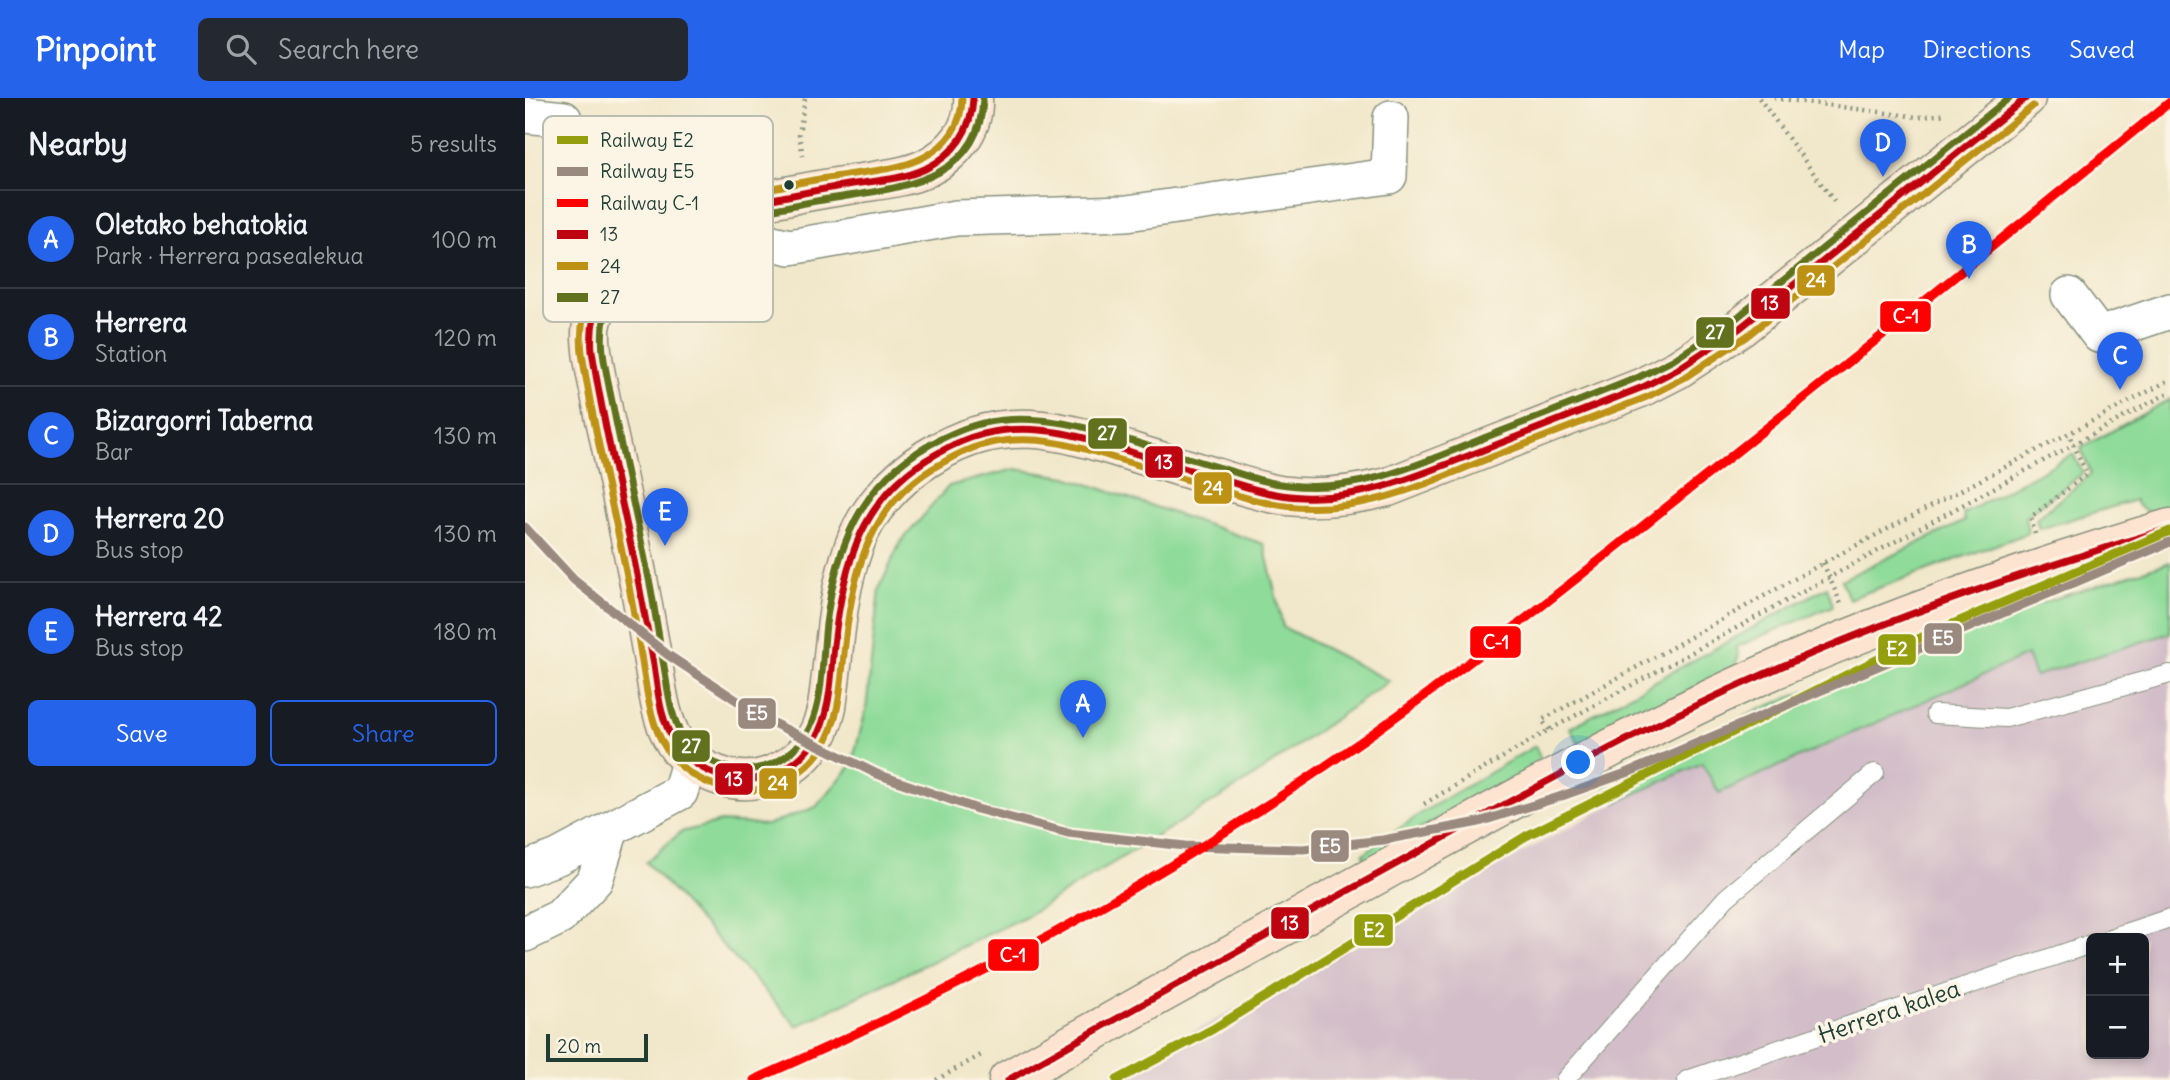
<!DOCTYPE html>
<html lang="en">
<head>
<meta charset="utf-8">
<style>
  :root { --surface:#171b24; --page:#242831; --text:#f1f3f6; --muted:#9ea1a6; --line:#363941; --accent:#2563eb }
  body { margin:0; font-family:Delius,sans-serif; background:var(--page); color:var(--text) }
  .controls { position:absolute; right:21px; bottom:21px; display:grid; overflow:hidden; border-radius:10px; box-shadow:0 4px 10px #0003 }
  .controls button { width:63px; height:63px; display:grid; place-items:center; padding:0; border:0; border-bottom:2px solid var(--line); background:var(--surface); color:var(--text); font:35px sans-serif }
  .scale { position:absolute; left:21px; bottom:18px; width:102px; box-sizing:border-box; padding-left:7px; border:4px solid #1f3d34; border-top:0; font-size:19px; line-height:24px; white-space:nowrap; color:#1f3d34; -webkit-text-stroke:5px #fcf5e5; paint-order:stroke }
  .you { position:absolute; left:1054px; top:665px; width:24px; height:24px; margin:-18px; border:5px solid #fff; border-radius:50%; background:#1a73e8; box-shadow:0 0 0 10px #1a73e833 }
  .badge { display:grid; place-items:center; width:46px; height:46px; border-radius:50%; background:var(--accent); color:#fff; font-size:23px; font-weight:700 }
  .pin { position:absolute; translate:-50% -58px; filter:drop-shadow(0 2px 4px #0008) }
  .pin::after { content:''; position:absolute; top:37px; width:24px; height:21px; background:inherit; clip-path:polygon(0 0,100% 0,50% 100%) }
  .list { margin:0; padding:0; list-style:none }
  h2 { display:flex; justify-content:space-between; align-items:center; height:91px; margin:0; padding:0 28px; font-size:30px }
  h2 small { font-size:23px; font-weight:400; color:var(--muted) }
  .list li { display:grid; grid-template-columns:46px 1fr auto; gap:21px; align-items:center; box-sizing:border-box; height:98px; padding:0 28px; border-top:2px solid var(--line) }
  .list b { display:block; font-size:26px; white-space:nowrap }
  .list p { margin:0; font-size:23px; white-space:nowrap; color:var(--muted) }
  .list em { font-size:23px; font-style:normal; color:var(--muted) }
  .actions { display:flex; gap:14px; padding:21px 28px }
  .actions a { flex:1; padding:16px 0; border:2px solid var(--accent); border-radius:10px; text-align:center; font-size:24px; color:var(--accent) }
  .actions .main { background:var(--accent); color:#fff }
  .icon { flex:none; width:38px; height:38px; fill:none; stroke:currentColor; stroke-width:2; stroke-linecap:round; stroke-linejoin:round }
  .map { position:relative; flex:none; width:1645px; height:982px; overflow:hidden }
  header { display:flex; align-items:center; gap:42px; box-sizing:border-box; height:98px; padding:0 35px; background:var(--accent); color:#fff }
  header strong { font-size:33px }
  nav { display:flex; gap:38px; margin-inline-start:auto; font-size:24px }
  .search { width:490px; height:63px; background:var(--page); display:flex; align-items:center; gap:18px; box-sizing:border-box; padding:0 24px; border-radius:10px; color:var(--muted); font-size:26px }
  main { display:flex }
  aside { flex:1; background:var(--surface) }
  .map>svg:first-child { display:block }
  .industrial { fill:#d2bdc8; fill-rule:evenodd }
  .green { fill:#8fdb99; stroke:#578c66; stroke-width:2 }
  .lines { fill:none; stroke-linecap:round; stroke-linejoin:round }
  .lane-casing { stroke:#88927f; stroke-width:20 }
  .street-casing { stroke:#88927f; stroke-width:38 }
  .secondary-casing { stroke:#88927f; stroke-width:41 }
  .path { stroke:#88927f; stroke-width:4.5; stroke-dasharray:2 5; stroke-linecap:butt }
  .lane { stroke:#fff; stroke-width:18 }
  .street { stroke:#fff; stroke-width:35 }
  .secondary { stroke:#fde4d1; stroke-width:38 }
  .bus-1-casing { stroke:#fcf5e5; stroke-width:12 }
  .bus-2-casing { stroke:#fcf5e5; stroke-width:12 }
  .bus-3-casing { stroke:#fcf5e5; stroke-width:12 }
  .bus-1 { stroke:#bf0411; stroke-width:7 }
  .bus-2 { stroke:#bd9214; stroke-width:7 }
  .bus-3 { stroke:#61711d; stroke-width:7 }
  .rail-1-casing { stroke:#fcf5e5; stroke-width:14 }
  .rail-2-casing { stroke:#fcf5e5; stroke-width:14 }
  .rail-3-casing { stroke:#fcf5e5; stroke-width:14 }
  .rail-1 { stroke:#959e0d; stroke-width:9 }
  .rail-2 { stroke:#9a897e; stroke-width:9 }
  .rail-3 { stroke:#f00; stroke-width:9 }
  .bus-dot { fill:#1f3d34; stroke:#fcf5e5; stroke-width:2.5 }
  .labels { text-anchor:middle; stroke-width:7; stroke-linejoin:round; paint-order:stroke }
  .street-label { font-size:24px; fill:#1f3d34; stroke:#fcf5e5 }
  .key { fill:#fcf5e5; stroke:#babeb0; stroke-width:2 }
  .key-label { font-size:19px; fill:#1f3d34 }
  .line-badge { stroke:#fcf5e5; stroke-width:2.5 }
  .badge-label { font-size:19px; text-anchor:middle; font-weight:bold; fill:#fff }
</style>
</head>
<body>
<header>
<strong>Pinpoint</strong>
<div class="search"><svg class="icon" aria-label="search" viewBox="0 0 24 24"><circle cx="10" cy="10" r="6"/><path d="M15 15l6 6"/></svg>Search here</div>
<nav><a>Map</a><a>Directions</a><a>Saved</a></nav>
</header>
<main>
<aside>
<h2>Nearby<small>5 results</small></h2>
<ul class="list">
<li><span class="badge">A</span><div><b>Oletako behatokia</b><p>Park · Herrera pasealekua</p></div><em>100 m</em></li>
<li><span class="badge">B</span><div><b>Herrera</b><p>Station</p></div><em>120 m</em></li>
<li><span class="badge">C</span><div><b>Bizargorri Taberna</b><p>Bar</p></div><em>130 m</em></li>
<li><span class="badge">D</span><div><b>Herrera 20</b><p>Bus stop</p></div><em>130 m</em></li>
<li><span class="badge">E</span><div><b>Herrera 42</b><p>Bus stop</p></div><em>180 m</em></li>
</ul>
<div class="actions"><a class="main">Save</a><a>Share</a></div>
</aside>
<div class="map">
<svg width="1645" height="982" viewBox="0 0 1645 982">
  <rect width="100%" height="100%" fill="#fcf5e5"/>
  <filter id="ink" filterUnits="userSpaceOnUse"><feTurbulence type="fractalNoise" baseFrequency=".0143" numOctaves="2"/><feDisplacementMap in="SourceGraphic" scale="14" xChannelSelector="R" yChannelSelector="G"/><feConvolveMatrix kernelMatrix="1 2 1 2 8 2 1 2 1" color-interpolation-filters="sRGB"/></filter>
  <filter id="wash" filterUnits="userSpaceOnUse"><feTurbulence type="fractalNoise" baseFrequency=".00686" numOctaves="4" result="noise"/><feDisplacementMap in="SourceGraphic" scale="28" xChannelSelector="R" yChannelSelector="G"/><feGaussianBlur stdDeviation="1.57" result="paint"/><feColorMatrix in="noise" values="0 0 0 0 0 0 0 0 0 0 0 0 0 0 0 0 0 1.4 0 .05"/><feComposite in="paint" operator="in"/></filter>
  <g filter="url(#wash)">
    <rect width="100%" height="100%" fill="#f1e7ca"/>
    <path class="industrial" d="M1645,535V982H579L1078,711L1178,665L1194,694L1503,556L1510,578ZM1566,840H1619V956H1566Z"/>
    <path class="green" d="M1645,301V410L1627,416L1612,407L1610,402L1514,431L1511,421L1566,376L1556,350Z
      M1548,356L1558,375L1500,419L1503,435L1324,501L1316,482L1440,423L1438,416Z
      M490,371L542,379L739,446L758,529L864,583L722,683L501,818L272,928L121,764L156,734L196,724L242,727L291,709L326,668L341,612L354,491L375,445L424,388Z
      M1645,464V535L1510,578L1502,557L1194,695L1177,665L1090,705L1080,689L1236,611L1463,522Z
      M1302,489L1308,508L1211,549L1214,557L1208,572L1054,646L1045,630Z
      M1010,648L1018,665L932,710L841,762L838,756L898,714Z"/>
  </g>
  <g filter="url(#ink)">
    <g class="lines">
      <defs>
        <path id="lane" d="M1410,616L1481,620L1645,576
          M1585,840L1645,820
          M1040,982L1201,800L1350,675
          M1162,982L1566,846"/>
        <path id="street" d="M0,17L39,21
          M220,107L239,143L265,149L431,120L602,115L864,78L866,20
          M1544,197L1574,237L1645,213
          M0,771L33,759L155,694L165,662
          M0,836L35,819L70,782L86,731"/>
        <path id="secondary" d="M448,0C450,31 428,57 401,70C380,80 353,82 330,86C289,92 249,100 209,109C179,116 150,120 124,136C98,152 80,178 72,207C70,215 66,225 66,234C65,257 75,293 79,317C90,366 100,416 110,465C117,500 123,535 129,570C133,596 136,622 150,645C169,674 211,690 244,678C277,667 295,642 302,609C310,555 310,500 329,448C342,412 371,380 403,360C477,313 534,331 610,355C641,365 671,373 702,383C721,389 743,396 763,398C797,402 830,397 863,389L1118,289L1153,271L1215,230L1501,0
          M483,982C607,911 732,843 857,774C982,705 1107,635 1237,577C1369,518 1506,471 1645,430"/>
      </defs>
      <use href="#lane" class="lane-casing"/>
      <use href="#street" class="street-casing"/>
      <use href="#secondary" class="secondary-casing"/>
      <path class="path" d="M1234,0L1311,106
        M1249,0L1392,19L1422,16
        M278,58L274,37L280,0
        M1510,436L1506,419L1562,376L1544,337
        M1298,465L1316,506
        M1024,632L1017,622L1298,465L1645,282
        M899,706L1024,632L1645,294
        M411,982L456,957"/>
      <use href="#lane" class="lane"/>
      <use href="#street" class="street"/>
      <use href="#secondary" class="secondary"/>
      <defs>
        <path id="bus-1" d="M448,0C447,32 429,57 400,71C376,82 347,83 322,87C287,93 252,100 217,107C159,120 104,130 78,191C69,211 65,231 67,253C79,332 99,409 114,487C119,513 124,540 129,567C133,594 135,623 151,646C167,670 200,685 229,681C253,678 276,664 289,643C306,615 306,579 309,547C318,466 336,397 413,355C427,347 442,340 458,336C513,322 567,341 618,358C642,365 666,372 689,379C718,388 746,398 777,399C842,402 899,375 958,352C1011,331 1065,310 1118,289L1153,271L1215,230L1501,0
          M483,982C607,911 732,843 857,774C982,705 1106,635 1237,577C1369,518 1506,472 1645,430"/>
        <path id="bus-2" d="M437,0C437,27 422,47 399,59C374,72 343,73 315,78C278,83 242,91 205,99C176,106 145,111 119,127C96,141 78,162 68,187C59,209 54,231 57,255C68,331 88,407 103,483C108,510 113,537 117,564C122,594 125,626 142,652C160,679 195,695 228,692C255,689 282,674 297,650C316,620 316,581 320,546C328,471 345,404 417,365C431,357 446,349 462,346C507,335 550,347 592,361C624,370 656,380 688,390C711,397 735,405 760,408C837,417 898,387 967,359C1019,339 1070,319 1122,299L1159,280L1222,238L1508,8"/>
        <path id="bus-3" d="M458,0C456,81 379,89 317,99C280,104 244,112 208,120C180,126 151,131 127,146C109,158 96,175 87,195C78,218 75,238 79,262C93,339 111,415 126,491C130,515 134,539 138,563C143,588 144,618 159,640C174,661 203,675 229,671C254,667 275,651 285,629C299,598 297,559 301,526C311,449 335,385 406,346C423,337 440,329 458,325C515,313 569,331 623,348C647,355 670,362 693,369C716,376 739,385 763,387C835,396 899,364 964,338C1014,319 1064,299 1114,279L1148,262L1209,222L1484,0"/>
      </defs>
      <use href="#bus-1" class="bus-1-casing"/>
      <use href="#bus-2" class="bus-2-casing"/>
      <use href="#bus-3" class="bus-3-casing"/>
      <use href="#bus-1" class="bus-1"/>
      <use href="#bus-2" class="bus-2"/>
      <use href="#bus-3" class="bus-3"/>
      <defs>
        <path id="rail-1" d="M592,982L688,931L1001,738L1395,540L1645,433"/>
        <path id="rail-2" d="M0,429L49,482L143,557L240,621L352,676L452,711L543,735L660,748L778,751L858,742L954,724L1034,699L1104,674L1645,444"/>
        <path id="rail-3" d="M229,982C372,919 512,849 645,768C734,714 821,656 905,594C984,535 1061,473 1138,412C1308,278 1477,141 1645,4"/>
      </defs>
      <use href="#rail-1" class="rail-1-casing"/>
      <use href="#rail-2" class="rail-2-casing"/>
      <use href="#rail-3" class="rail-3-casing"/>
      <use href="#rail-1" class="rail-1"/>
      <use href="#rail-2" class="rail-2"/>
      <use href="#rail-3" class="rail-3"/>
    </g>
  </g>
  <circle class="bus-dot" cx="264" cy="87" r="6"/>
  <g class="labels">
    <g class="street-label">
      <text transform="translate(1364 914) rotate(-19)" y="8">Herrera kalea</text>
    </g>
  </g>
  <rect x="18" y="18" width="230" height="206" rx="10" class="key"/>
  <rect x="32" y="38" width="31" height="8" fill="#959e0d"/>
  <rect x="32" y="69" width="31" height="9" fill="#9a897e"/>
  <rect x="32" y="101" width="31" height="8" fill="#f00"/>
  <rect x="32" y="132" width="31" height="9" fill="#bf0411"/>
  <rect x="32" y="164" width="31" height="8" fill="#bd9214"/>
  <rect x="32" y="195" width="31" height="9" fill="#61711d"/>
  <g class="key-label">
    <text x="75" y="49">Railway E2</text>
    <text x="75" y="80">Railway E5</text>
    <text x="75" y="112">Railway C-1</text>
    <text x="75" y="143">13</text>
    <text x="75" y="175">24</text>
    <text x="75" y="206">27</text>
  </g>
  <g class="line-badge">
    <rect x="1271" y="166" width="40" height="33" rx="7" fill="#bd9214"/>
    <rect x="1225" y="189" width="41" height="33" rx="7" fill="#bf0411"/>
    <rect x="1354" y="202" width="53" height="33" rx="7" fill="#f00"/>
    <rect x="1170" y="218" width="40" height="33" rx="7" fill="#61711d"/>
    <rect x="562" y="319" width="41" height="33" rx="7" fill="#61711d"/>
    <rect x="619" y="347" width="40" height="34" rx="7" fill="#bf0411"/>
    <rect x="668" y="373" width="40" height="34" rx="7" fill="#bd9214"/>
    <rect x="1398" y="524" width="40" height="33" rx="7" fill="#9a897e"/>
    <rect x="944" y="527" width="53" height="34" rx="7" fill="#f00"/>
    <rect x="1352" y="535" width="40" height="33" rx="7" fill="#959e0d"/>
    <rect x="212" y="599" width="40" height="33" rx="7" fill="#9a897e"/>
    <rect x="146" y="631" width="40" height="34" rx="7" fill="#61711d"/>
    <rect x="189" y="664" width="40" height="34" rx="7" fill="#bf0411"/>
    <rect x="233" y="669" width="40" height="33" rx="7" fill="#bd9214"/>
    <rect x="785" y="731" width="40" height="34" rx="7" fill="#9a897e"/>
    <rect x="745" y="808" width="40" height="34" rx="7" fill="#bf0411"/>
    <rect x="828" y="815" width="41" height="34" rx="7" fill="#959e0d"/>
    <rect x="462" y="840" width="53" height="34" rx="7" fill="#f00"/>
  </g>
  <g class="badge-label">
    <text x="1291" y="189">24</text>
    <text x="1245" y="212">13</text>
    <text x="1381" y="225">C-1</text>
    <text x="1190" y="241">27</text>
    <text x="582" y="342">27</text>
    <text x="639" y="371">13</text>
    <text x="688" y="397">24</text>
    <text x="1418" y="547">E5</text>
    <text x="971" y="551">C-1</text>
    <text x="1372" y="558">E2</text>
    <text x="232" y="622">E5</text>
    <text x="166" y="655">27</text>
    <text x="209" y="688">13</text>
    <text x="253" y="692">24</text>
    <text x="805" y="755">E5</text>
    <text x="765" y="832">13</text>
    <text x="849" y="839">E2</text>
    <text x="488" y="864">C-1</text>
  </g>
</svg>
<div class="controls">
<button>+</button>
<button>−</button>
</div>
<div class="scale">20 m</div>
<div class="you"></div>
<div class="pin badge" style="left:558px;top:640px">A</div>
<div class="pin badge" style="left:1444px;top:181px">B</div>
<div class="pin badge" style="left:1595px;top:292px">C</div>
<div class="pin badge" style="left:1358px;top:79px">D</div>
<div class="pin badge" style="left:140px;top:448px">E</div>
</div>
</main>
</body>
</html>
